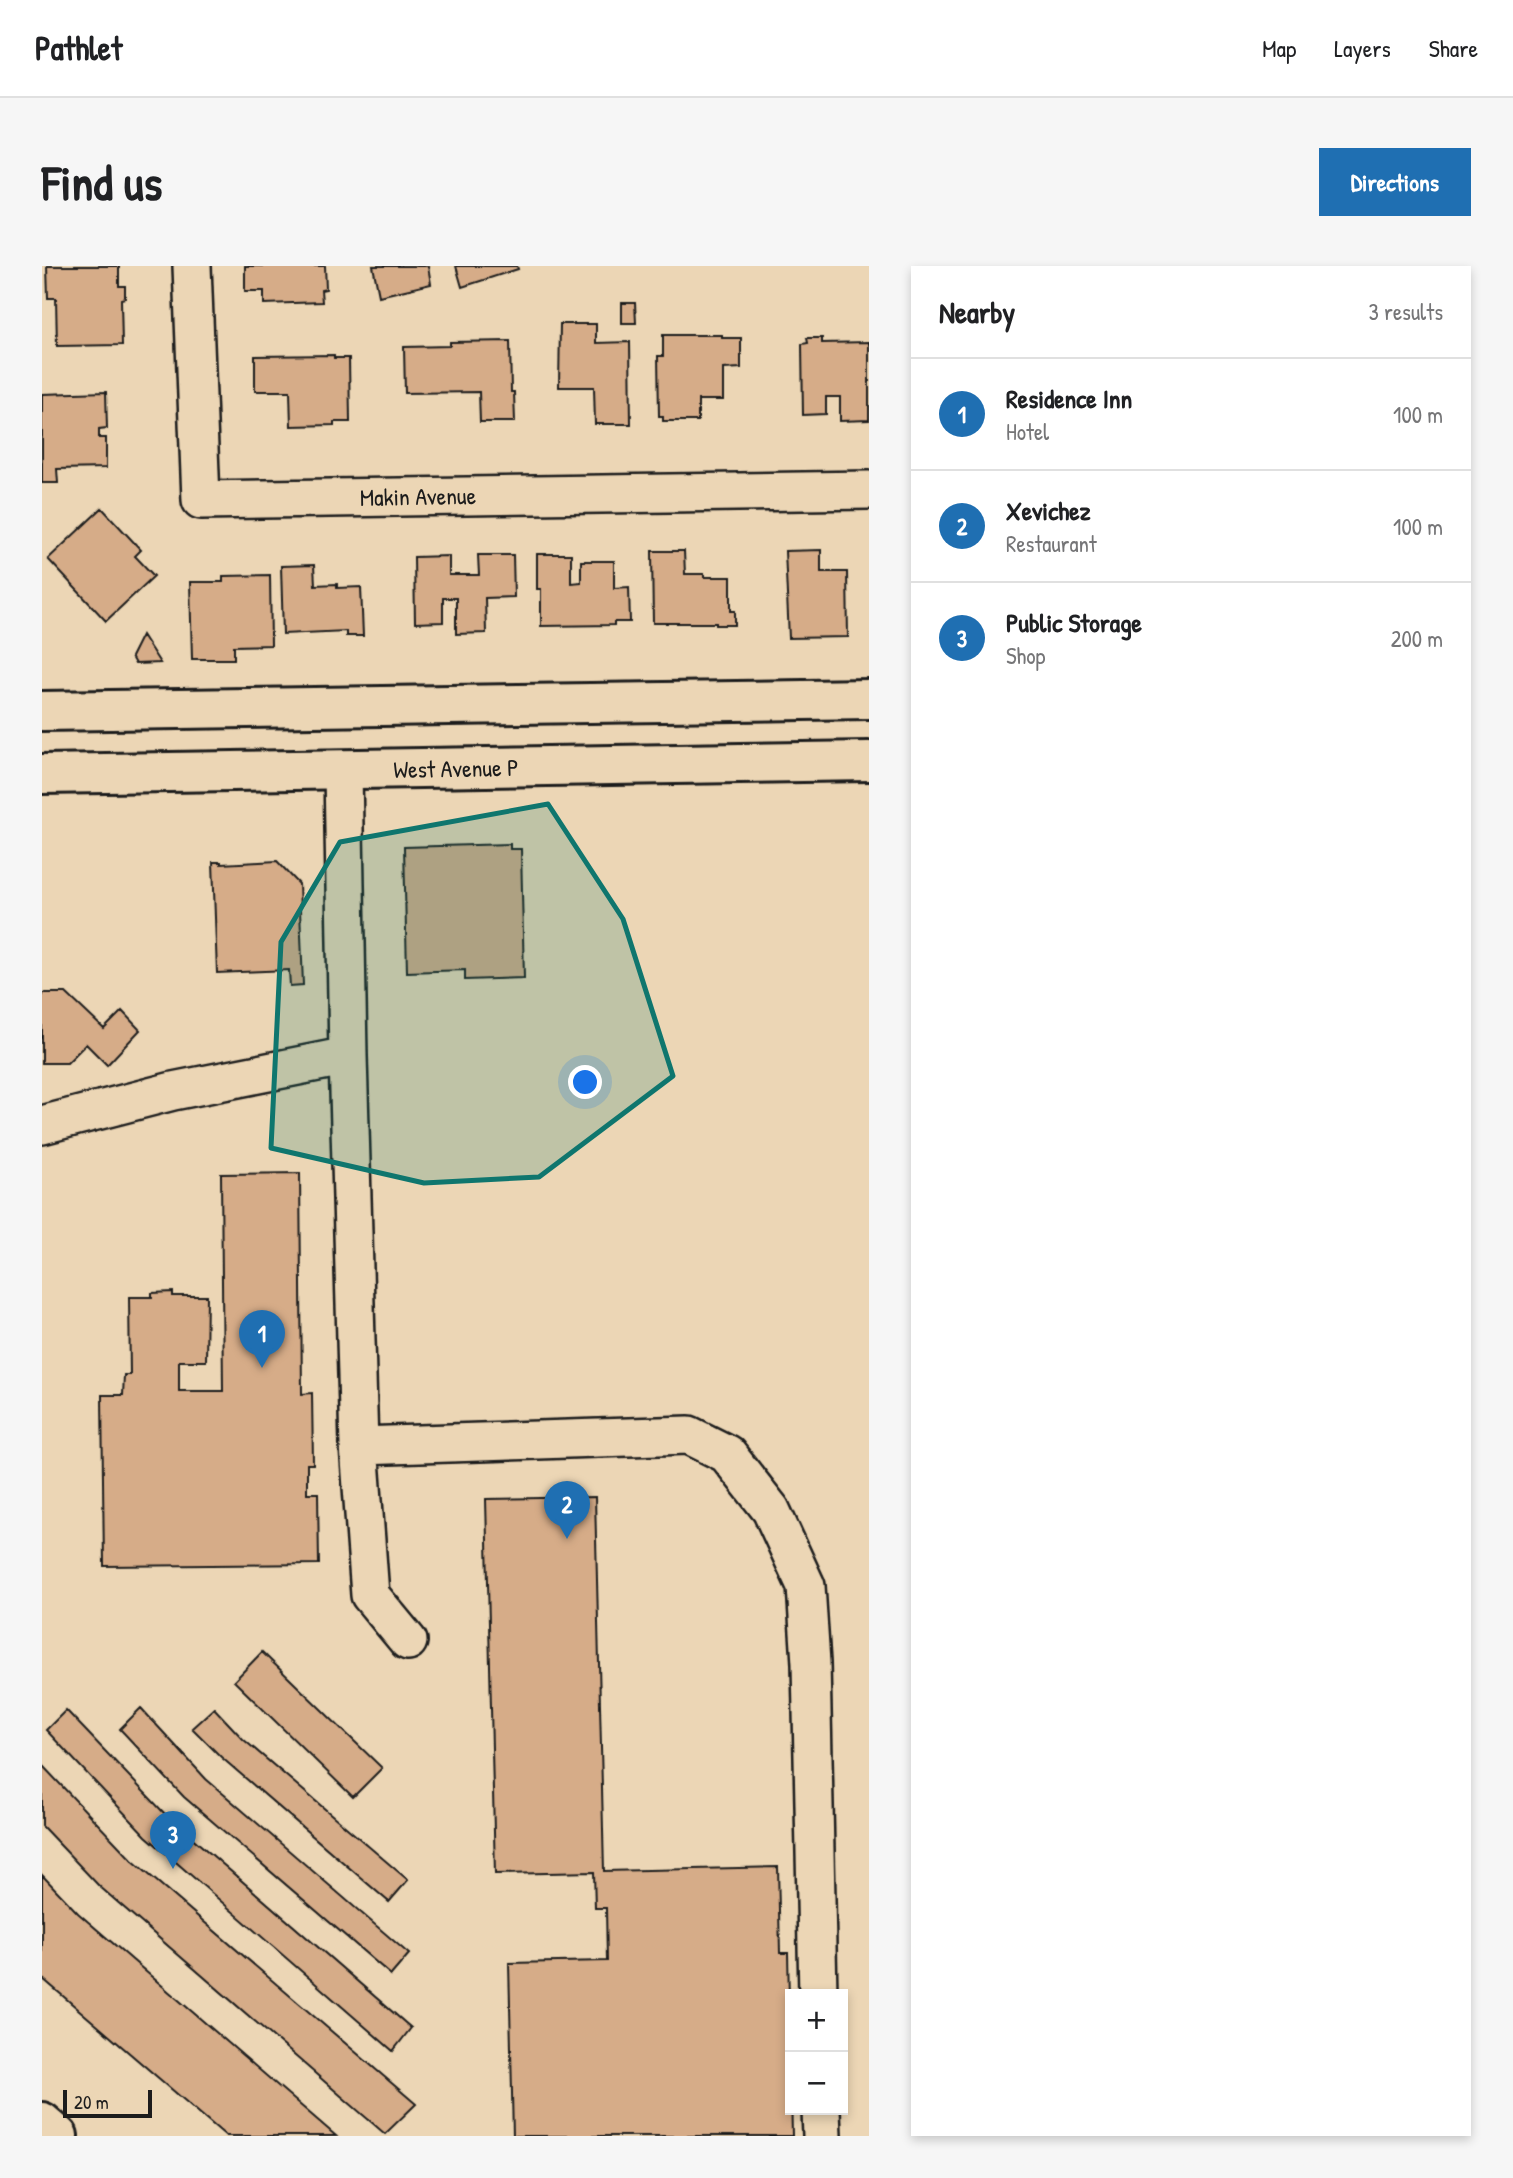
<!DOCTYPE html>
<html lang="en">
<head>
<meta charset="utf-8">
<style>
  :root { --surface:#fff; --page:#f6f6f6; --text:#202124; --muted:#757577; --line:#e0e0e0; --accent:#1f6fb2 }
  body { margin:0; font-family:"Patrick Hand",sans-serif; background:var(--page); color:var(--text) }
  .controls { position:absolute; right:21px; bottom:21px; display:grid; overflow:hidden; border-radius:0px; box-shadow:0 4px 10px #0003 }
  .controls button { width:63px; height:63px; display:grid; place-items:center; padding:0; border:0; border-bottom:2px solid var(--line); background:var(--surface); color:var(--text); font:35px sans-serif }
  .scale { position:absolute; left:21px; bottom:18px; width:89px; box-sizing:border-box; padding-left:7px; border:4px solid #1c1c1c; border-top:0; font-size:19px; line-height:24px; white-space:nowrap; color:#1c1c1c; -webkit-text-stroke:5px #ecd6b5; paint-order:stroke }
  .you { position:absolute; left:544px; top:817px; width:24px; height:24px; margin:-18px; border:5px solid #fff; border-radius:50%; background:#1a73e8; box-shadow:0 0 0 10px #1a73e833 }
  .badge { display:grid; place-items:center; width:46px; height:46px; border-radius:50%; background:var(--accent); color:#fff; font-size:23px; font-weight:700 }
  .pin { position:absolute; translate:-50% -58px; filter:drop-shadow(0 2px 4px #0008) }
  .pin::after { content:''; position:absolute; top:37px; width:24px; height:21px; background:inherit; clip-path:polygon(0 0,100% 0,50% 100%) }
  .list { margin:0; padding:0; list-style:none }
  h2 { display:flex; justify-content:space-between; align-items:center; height:91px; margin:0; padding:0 28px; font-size:30px }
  h2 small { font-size:23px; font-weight:400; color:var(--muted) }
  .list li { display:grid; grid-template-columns:46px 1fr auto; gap:21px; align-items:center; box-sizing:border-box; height:112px; padding:0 28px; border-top:2px solid var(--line) }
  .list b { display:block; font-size:26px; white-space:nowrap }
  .list p { margin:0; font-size:23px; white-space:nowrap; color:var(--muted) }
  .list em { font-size:23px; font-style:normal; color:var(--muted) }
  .map { position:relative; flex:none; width:827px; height:1870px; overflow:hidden; border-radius:0px }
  header { display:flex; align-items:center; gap:42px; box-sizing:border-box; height:98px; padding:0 35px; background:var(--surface); border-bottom:2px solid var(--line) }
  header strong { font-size:33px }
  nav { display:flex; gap:38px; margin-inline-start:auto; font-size:24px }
  .intro { display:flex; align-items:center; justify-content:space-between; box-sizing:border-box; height:168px; padding:0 42px }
  h1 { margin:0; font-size:49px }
  .button { padding:18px 32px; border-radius:0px; background:var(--accent); color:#fff; font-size:24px; font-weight:700 }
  main { display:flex; gap:42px; padding:0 42px }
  aside { flex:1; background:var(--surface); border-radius:0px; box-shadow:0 4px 10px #0003 }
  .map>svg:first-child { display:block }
  .building { fill:#d6ac88; stroke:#1c1c1c; stroke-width:2 }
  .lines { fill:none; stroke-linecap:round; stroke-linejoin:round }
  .minor-casing { stroke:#1c1c1c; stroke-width:42 }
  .major-casing { stroke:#1c1c1c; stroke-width:44 }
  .highway-casing { stroke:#1c1c1c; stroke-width:44 }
  .minor { stroke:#ecd6b5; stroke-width:37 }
  .major { stroke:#ecd6b5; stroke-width:38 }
  .highway { stroke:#ecd6b5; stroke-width:38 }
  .marked { fill:#0f766e; fill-opacity:0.2; stroke:#0f766e; stroke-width:5; stroke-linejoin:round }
  .labels { text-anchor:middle; stroke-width:6; stroke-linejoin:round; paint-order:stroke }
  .street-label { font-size:24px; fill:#1c1c1c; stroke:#ecd6b5 }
</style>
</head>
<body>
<header>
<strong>Pathlet</strong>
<nav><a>Map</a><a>Layers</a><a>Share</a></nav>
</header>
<div class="intro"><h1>Find us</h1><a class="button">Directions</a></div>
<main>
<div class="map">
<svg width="827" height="1870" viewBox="0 0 827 1870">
  <rect width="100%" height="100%" fill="#ecd6b5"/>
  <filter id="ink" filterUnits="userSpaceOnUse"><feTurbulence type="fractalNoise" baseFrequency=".0143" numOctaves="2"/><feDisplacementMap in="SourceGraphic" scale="14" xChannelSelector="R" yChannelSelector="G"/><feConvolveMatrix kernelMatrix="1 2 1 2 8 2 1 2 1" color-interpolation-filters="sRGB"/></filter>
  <g filter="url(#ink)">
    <path class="building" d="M5,0H77V20H83V32L79,33L80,79L15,80L14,32H6Z
      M203,0H283L284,23L279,24L280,36L222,38V25H203Z
      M331,0H386L389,18L337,30Z
      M414,0H475L476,3L420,21Z
      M580,37H593L594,57H580Z
      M518,58H554V77L588,76L589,158H553L552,121H517Z
      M621,69H680V72H699V102L681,103V134H656V155H621V150H617L616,90H621Z
      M765,72H780V77L827,76V154L798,155V131H784V148L761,149L760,78L766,77Z
      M468,75L469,126H472L473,156H438L437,126L363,127L362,81L408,80V76Z
      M292,89V92H307L308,156H292V159L249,160L248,125H213V90Z
      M64,126L65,162L57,163V172H64V202L15,203L16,217H0V128Z
      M60,242L99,284L93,290L112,310L64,355L6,293Z
      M779,284V306H805L806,371L747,372L743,285Z
      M610,285H642L643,308H662V311H689V345H693V359H674V357H611Z
      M495,288H529V317L539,316V295H572V322L587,321L588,356H572V359L499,360V323H495Z
      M436,289H471L472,331L443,332L444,367L414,368V332H401V356L373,357L372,291L407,290V309H437Z
      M272,299L273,319L295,318V322L319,321L321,370H304V365L241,368L239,300Z
      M228,309L229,379L192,380V393H150L148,316H181V310Z
      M100,369L118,397L93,398L89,391Z
      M468,578V583H479L482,712L423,714V704L365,706L362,581Z
      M235,595L257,618L261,719L248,720L247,704L175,707L171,596H179V598Z
      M0,727H24L62,763L80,745L98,764L65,799L44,778L25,797H0Z
      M258,907L260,1128L270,1127L271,1198H265V1227H276L277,1298L62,1300L60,1129H81L82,1109H88L87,1031H110V1027L131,1026V1030H165L164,1095H137V1125H181L179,908Z
      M553,1231L562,1605L736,1601L738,1687H746L750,1870H471L467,1697L565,1695L564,1642H553L552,1606L453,1608L444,1233Z
      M220,1386L340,1502L311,1531L192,1415Z
      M99,1442L164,1513L367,1688L349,1709L142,1531L78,1463Z
      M172,1442L201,1473L366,1614L347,1636L179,1491L150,1462Z
      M24,1444L124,1549L369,1762L351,1785L104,1570L4,1464Z
      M0,1499L90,1594L374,1838L343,1868L57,1620L0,1560Z
      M0,1609L36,1647L294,1870H184L0,1712Z"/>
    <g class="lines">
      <defs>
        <path id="minor" d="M150,0L159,234L827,224
          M301,505L306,790L317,1180L328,1329L366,1375
          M0,859L131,825L306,790
          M317,1180L647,1169L685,1188L729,1244L764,1320L769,1397L776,1728
          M779,1844L780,1870"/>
        <path id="major" d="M0,445L827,433
          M0,508L827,495"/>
        <path id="highway" d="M0,1856L16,1870"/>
      </defs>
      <use href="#minor" class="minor-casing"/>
      <use href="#major" class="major-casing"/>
      <use href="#highway" class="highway-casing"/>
      <use href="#minor" class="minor"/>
      <use href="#major" class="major"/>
      <use href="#highway" class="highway"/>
    </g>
  </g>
  <path class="marked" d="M506,538L581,653L631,810L497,911L382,917L229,882L239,676L298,576Z"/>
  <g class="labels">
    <g class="street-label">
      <text transform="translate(376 231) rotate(-1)" y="8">Makin Avenue</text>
      <text transform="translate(414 503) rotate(-1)" y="8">West Avenue P</text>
    </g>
  </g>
</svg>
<div class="controls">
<button>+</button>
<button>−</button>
</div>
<div class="scale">20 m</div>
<div class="you"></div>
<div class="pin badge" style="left:220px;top:1102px">1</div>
<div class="pin badge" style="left:525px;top:1273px">2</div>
<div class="pin badge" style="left:131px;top:1603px">3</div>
</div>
<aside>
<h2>Nearby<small>3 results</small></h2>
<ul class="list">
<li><span class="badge">1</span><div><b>Residence Inn</b><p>Hotel</p></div><em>100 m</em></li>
<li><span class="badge">2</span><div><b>Xevichez</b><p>Restaurant</p></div><em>100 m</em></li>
<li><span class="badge">3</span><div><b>Public Storage</b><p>Shop</p></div><em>200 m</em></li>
</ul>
</aside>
</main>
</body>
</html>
